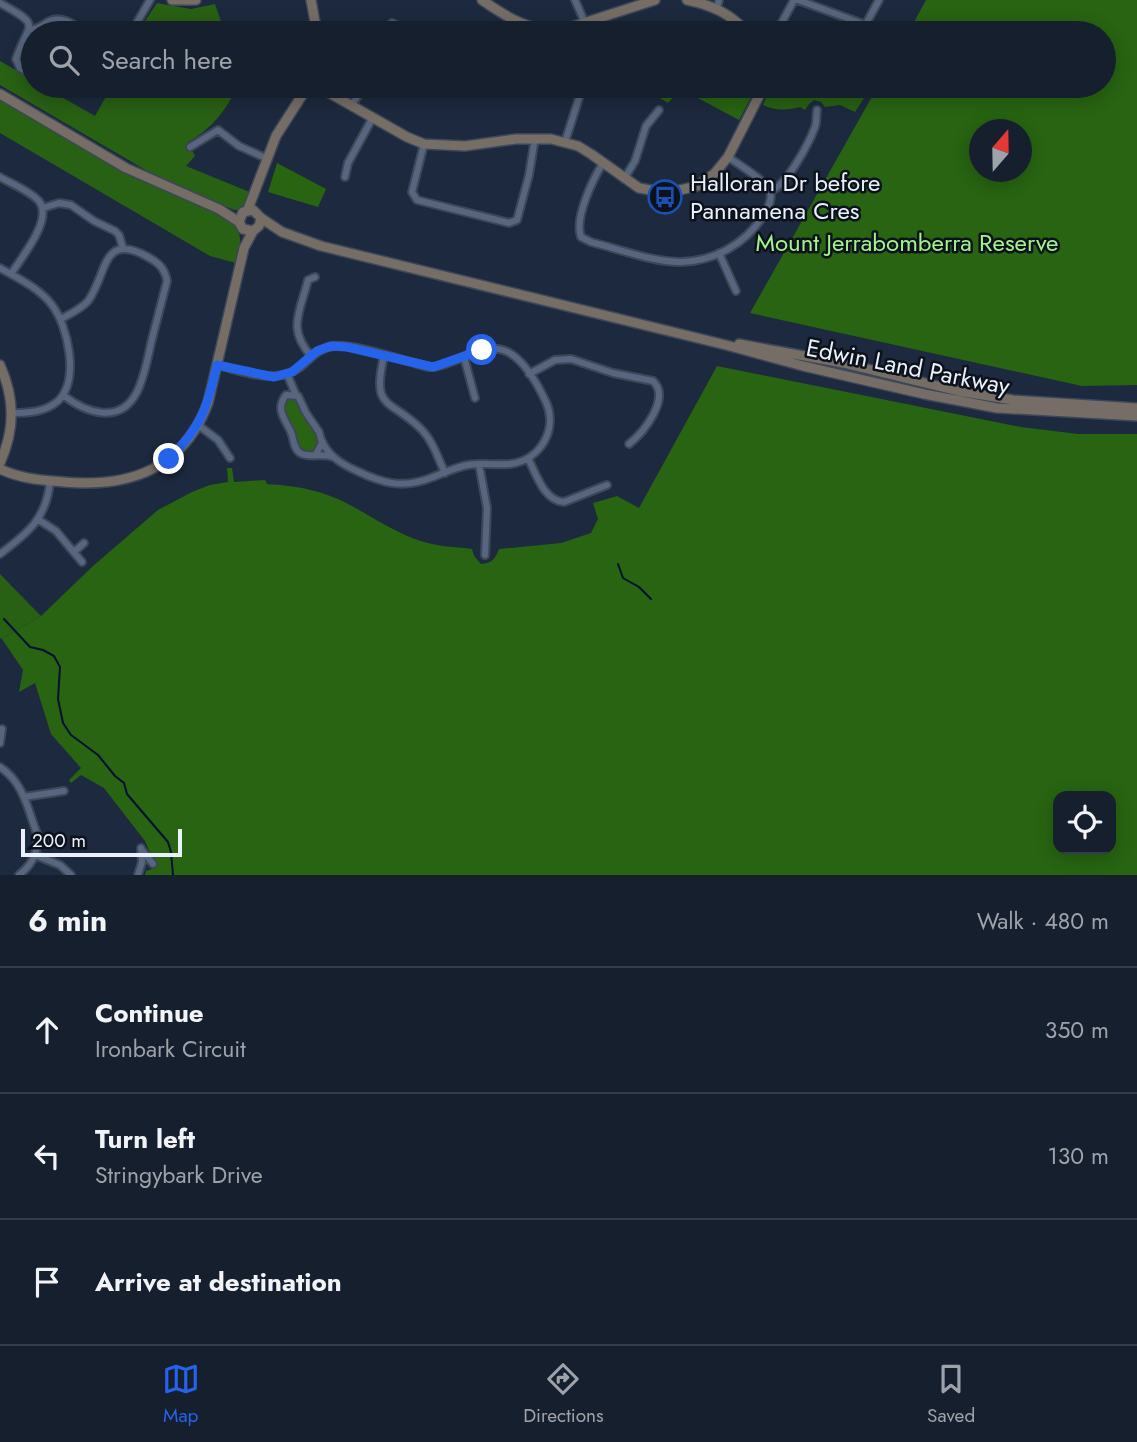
<!DOCTYPE html>
<html lang="en">
<head>
<meta charset="utf-8">
<style>
  :root { --surface:#161f2e; --page:#1f2736; --text:#f1f3f6; --muted:#9ea2aa; --line:#353d4a; --accent:#2563eb }
  body { margin:0; font-family:Jost,sans-serif; background:var(--page); color:var(--text) }
  .controls { position:absolute; right:21px; bottom:21px; display:grid; overflow:hidden; border-radius:14px; box-shadow:0 4px 18px #0003 }
  .controls button { width:63px; height:63px; display:grid; place-items:center; padding:0; border:0; border-bottom:2px solid var(--line); background:var(--surface); color:var(--text); font:35px sans-serif }
  .compass { position:absolute; left:969px; top:119px; width:63px; height:63px; border-radius:50%; background:var(--surface); box-shadow:0 4px 18px #0003; rotate:20deg }
  .scale { position:absolute; left:21px; bottom:18px; width:161px; box-sizing:border-box; padding-left:7px; border:4px solid #eaf1fc; border-top:0; font-size:19px; line-height:24px; white-space:nowrap; color:#eaf1fc; -webkit-text-stroke:5px #0c121b; paint-order:stroke }
  .stop { position:absolute; width:21px; height:21px; margin:-16px; border:5px solid #2563eb; border-radius:50%; background:#fff }
  .stop.end { background:#2563eb; border-color:#fff; box-shadow:0 2px 7px #0008 }
  .list { margin:0; padding:0; list-style:none }
  h2 { display:flex; justify-content:space-between; align-items:center; height:91px; margin:0; padding:0 28px; font-size:30px }
  h2 small { font-size:23px; font-weight:400; color:var(--muted) }
  .list li { display:grid; grid-template-columns:46px 1fr auto; gap:21px; align-items:center; box-sizing:border-box; height:126px; padding:0 28px; border-top:2px solid var(--line) }
  .list b { display:block; font-size:26px; white-space:nowrap }
  .list p { margin:0; font-size:23px; white-space:nowrap; color:var(--muted) }
  .list em { font-size:23px; font-style:normal; color:var(--muted) }
  .icon { flex:none; width:38px; height:38px; fill:none; stroke:currentColor; stroke-width:2; stroke-linecap:round; stroke-linejoin:round }
  .map { position:relative; flex:none; width:1137px; height:875px; overflow:hidden }
  .search { position:absolute; background:var(--surface); box-shadow:0 4px 18px #0003; left:21px; right:21px; top:21px; height:77px; display:flex; align-items:center; gap:18px; box-sizing:border-box; padding:0 24px; border-radius:38px; color:var(--muted); font-size:26px }
  .sheet { height:469px; background:var(--surface) }
  nav { display:flex; justify-content:space-around; align-items:center; box-sizing:border-box; height:98px; border-top:2px solid var(--line); background:var(--surface); font-size:19px; color:var(--muted) }
  nav a { display:grid; justify-items:center; gap:4px }
  nav .on { color:var(--accent) }
  .map>svg:first-child { display:block }
  .green { fill:#286014 }
  .forest { fill:#286412; fill-rule:evenodd }
  .lines { fill:none; stroke-linecap:round; stroke-linejoin:round }
  .stream { stroke:#001135; stroke-width:2 }
  .street-casing { stroke:#3d4758; stroke-width:10 }
  .secondary-casing { stroke:#3d4758; stroke-width:12 }
  .street { stroke:#57667e; stroke-width:6 }
  .secondary { stroke:#766d66; stroke-width:9 }
  .route { stroke:#2563eb; stroke-width:9 }
  .labels { text-anchor:middle; stroke-width:5; stroke-linejoin:round; paint-order:stroke }
  .poi-label { font-size:24px; fill:#eaf1fc; stroke:#0c121b; text-anchor:start }
  .park-label { font-size:24px; fill:#a2f38b; stroke:#0c121b }
  .street-label { font-size:24px; fill:#eaf1fc; stroke:#0c121b }
</style>
</head>
<body>
<div class="map">
<svg width="1137" height="875" viewBox="0 0 1137 875">
  <rect width="100%" height="100%" fill="#1d293e"/>
  <path class="green" d="M157,3L191,9L215,4L225,33H137Z
    M0,61L33,80V86H42L95,116L112,86H238C226,110 212,129 188,142L195,156L186,166L252,193L244,210H234L149,172L0,85Z
    M806,86H846L866,95L855,112L840,105L825,107L821,102L814,100L809,104L805,110L800,107C788,110 775,111 763,105L770,89Z
    M0,98L231,221C244,235 241,245 236,263L210,256L0,133Z
    M0,574L41,616L2,639L0,638Z"/>
  <path class="forest" d="M926,0H1137V385L1082,386L750,313L878,86H1104V33H908ZM979,130H1021V172H979Z
    M644,86H757L739,120L681,89L668,103L660,98H650L649,87Z
    M277,163L326,189L318,207L268,192Z
    M717,366L1021,427L1078,434H1137V875H145L146,871L152,869L155,864L145,841L104,788L81,775L71,783L69,780L81,768L51,734L35,683L19,692L23,670L2,639L41,616L93,566L158,510L192,492L210,485L228,482L227,468H232L234,482L265,480L267,484C298,486 322,490 350,505C376,519 400,536 428,543C442,547 458,547 472,549L474,556L481,564C492,563 495,559 499,549L561,543L591,533L598,519L593,503L617,496L639,508ZM1058,796H1111V849H1058Z
    M288,397L296,398L320,440L314,452L307,453L299,450C293,434 277,411 288,397Z"/>
  <g class="lines">
    <path class="stream" d="M618,564L623,578L639,587L651,599
      M4,619L30,647L43,650L54,656L60,667L58,699L63,723L71,735L98,755L115,776L124,783L127,794L168,842L171,852L173,875"/>
    <defs>
      <path id="street" d="M575,0L585,23
        M798,0L866,25
        M0,3C43,27 29,21 16,59L20,68L33,75
        M717,8L719,0
        M392,23L413,33
        M29,30C39,29 42,25 50,21C63,15 77,27 88,33
        M131,33L150,0
        M507,33L514,22
        M771,33L781,24L794,0
        M861,33L879,0
        M52,86L68,92L75,86
        M352,105L364,86
        M565,142L579,98V86
        M424,144L412,192L417,200L509,223L517,220L529,175L535,138
        M190,147L218,130L239,146L268,159
        M603,163C593,179 574,218 581,237L591,242C619,249 652,262 681,262C715,261 745,244 763,216C767,209 773,200 770,191C765,180 738,164 728,157
        M0,177C12,184 28,190 38,200C55,218 21,258 11,274
        M345,177L348,163L373,117
        M624,179L635,161L646,126L659,110
        M770,191C786,187 809,143 815,127C817,122 816,115 817,110
        M43,208L59,203L71,205L94,221L115,231L119,235L123,248
        M719,253L736,291
        M0,268C18,278 39,288 52,305C68,326 80,380 58,401C45,412 29,413 13,413
        M61,319C70,314 81,309 88,301C108,274 101,231 148,257C159,263 165,269 167,281C162,301 157,320 152,339C148,356 145,376 137,392C120,425 86,413 63,395
        M311,356C287,329 300,312 308,280L315,277
        M384,356C371,411 390,398 421,429C433,441 438,458 445,473
        M464,357L475,398
        M217,365C243,371 275,385 299,368C311,359 317,348 334,346C352,344 392,357 411,362C418,364 425,367 432,367C455,366 478,342 503,350C522,356 538,385 546,402C558,429 541,460 510,464C496,465 482,463 468,465C456,467 444,473 433,477C404,489 384,484 357,471C343,465 328,456 322,441
        M287,374L296,395
        M529,374L555,360L571,359L613,373L653,381C671,398 644,432 629,444
        M198,425L218,440L230,458
        M316,454L322,443L319,432L306,413L298,396L286,395C275,409 285,419 291,432C294,439 293,448 300,453C308,458 322,453 333,457
        M528,458C536,474 544,501 564,502L607,485
        M479,464L487,508L485,555
        M39,520L56,531L82,562
        M74,552L84,543
        M0,554C28,533 47,518 50,481
        M0,743L2,729
        M0,767C23,782 28,809 37,834C39,851 32,865 19,875
        M24,797L64,791
        M142,850L153,864
        M35,855L60,865L71,875
        M138,875L142,862L141,848"/>
      <path id="secondary" d="M172,0H196
        M311,0L317,33
        M482,0C508,18 530,32 562,30L655,0
        M687,0C712,5 731,14 748,33
        M317,86L407,137L424,144L465,146L516,139H551L578,146L591,154L639,188L667,193L697,186L714,174L728,157L764,86
        M0,94L126,168L219,209L239,222
        M248,209L276,136L308,86
        M261,218L259,226L253,231L243,229L239,222L243,212L253,210L261,218L282,232L321,246L726,345L803,366L924,394L997,408L1137,416
        M739,344L843,363L958,391L1013,400L1137,408
        M0,365C15,399 15,429 0,463
        M0,469C21,479 41,480 64,482C130,488 183,469 208,403L244,248L253,231"/>
    </defs>
    <use href="#street" class="street-casing"/>
    <use href="#secondary" class="secondary-casing"/>
    <use href="#street" class="street"/>
    <use href="#secondary" class="secondary"/>
  </g>
  <g class="lines">
    <path class="route" d="M169,459C202,426 207,408 217,365L274,377L292,372L317,351L331,346L347,347L433,367L482,350"/>
  </g>
  <defs>
    <symbol id="bus-ring" viewBox="-11 -11 22 22"><circle r="9.5" fill="#0c121b" stroke="#1a4fb4" stroke-width="1.5"/><path d="M-5-6H5V4H4V6H2V4H-2V6H-4V4H-5ZM-3.5-4V0h7V-4ZM-3.5 1.2v1.5H-2V1.2ZM2 1.2v1.5H3.5V1.2Z" fill="#1a4fb4"/></symbol>
  </defs>
  <g fill-rule="evenodd">
    <use href="#bus-ring" x="646" y="178" width="38" height="38"/>
  </g>
  <g class="labels">
    <g class="poi-label">
      <text x="690" y="191">Halloran Dr before<tspan x="690" dy="28">Pannamena Cres</tspan></text>
    </g>
    <g class="park-label">
      <text x="907" y="251">Mount Jerrabomberra Reserve</text>
    </g>
    <g class="street-label">
      <text transform="translate(908 367) rotate(11)" y="8">Edwin Land Parkway</text>
    </g>
  </g>
</svg>
<div class="controls">
<button><svg class="icon" aria-label="locate" viewBox="0 0 24 24"><circle cx="12" cy="12" r="6"/><path d="M12 2v4M12 18v4M2 12h4M18 12h4"/></svg></button>
</div>
<svg class="compass" viewBox="-18 -18 36 36"><path d="M0-13l5 13h-10z" fill="#e53935"/><path d="M0 13l5-13h-10z" fill="#9ea2aa"/></svg>
<div class="scale">200 m</div>
<div class="stop" style="left:482px;top:350px"></div>
<div class="stop end" style="left:169px;top:459px"></div>
<div class="search"><svg class="icon" aria-label="search" viewBox="0 0 24 24"><circle cx="10" cy="10" r="6"/><path d="M15 15l6 6"/></svg>Search here</div>
</div>
<section class="sheet">
<h2>6 min<small>Walk · 480 m</small></h2>
<ul class="list">
<li><svg class="icon" aria-label="ahead" viewBox="0 0 24 24"><path d="M12 20V5M6 11l6-6 6 6"/></svg><div><b>Continue</b><p>Ironbark Circuit</p></div><em>350 m</em></li>
<li><svg class="icon" aria-label="left" viewBox="0 0 24 24"><path d="M17 20v-9H6M10 6l-5 5 5 5"/></svg><div><b>Turn left</b><p>Stringybark Drive</p></div><em>130 m</em></li>
<li><svg class="icon" aria-label="arrive" viewBox="0 0 24 24"><path d="M6 21V4h12l-3 4 3 4H6"/></svg><div><b>Arrive at destination</b></div></li>
</ul>
</section>
<nav>
<a class="on"><svg class="icon" aria-label="map" viewBox="0 0 24 24"><path d="M3 6l6-2 6 2 6-2v14l-6 2-6-2-6 2zM9 4v14M15 6v14"/></svg>Map</a>
<a><svg class="icon" aria-label="directions" viewBox="0 0 24 24"><path d="M12 3l9 9-9 9-9-9zM9 14v-3h6M13 9l2 2-2 2"/></svg>Directions</a>
<a><svg class="icon" aria-label="saved" viewBox="0 0 24 24"><path d="M7 4h10v16l-5-4-5 4z"/></svg>Saved</a>
</nav>
</body>
</html>
